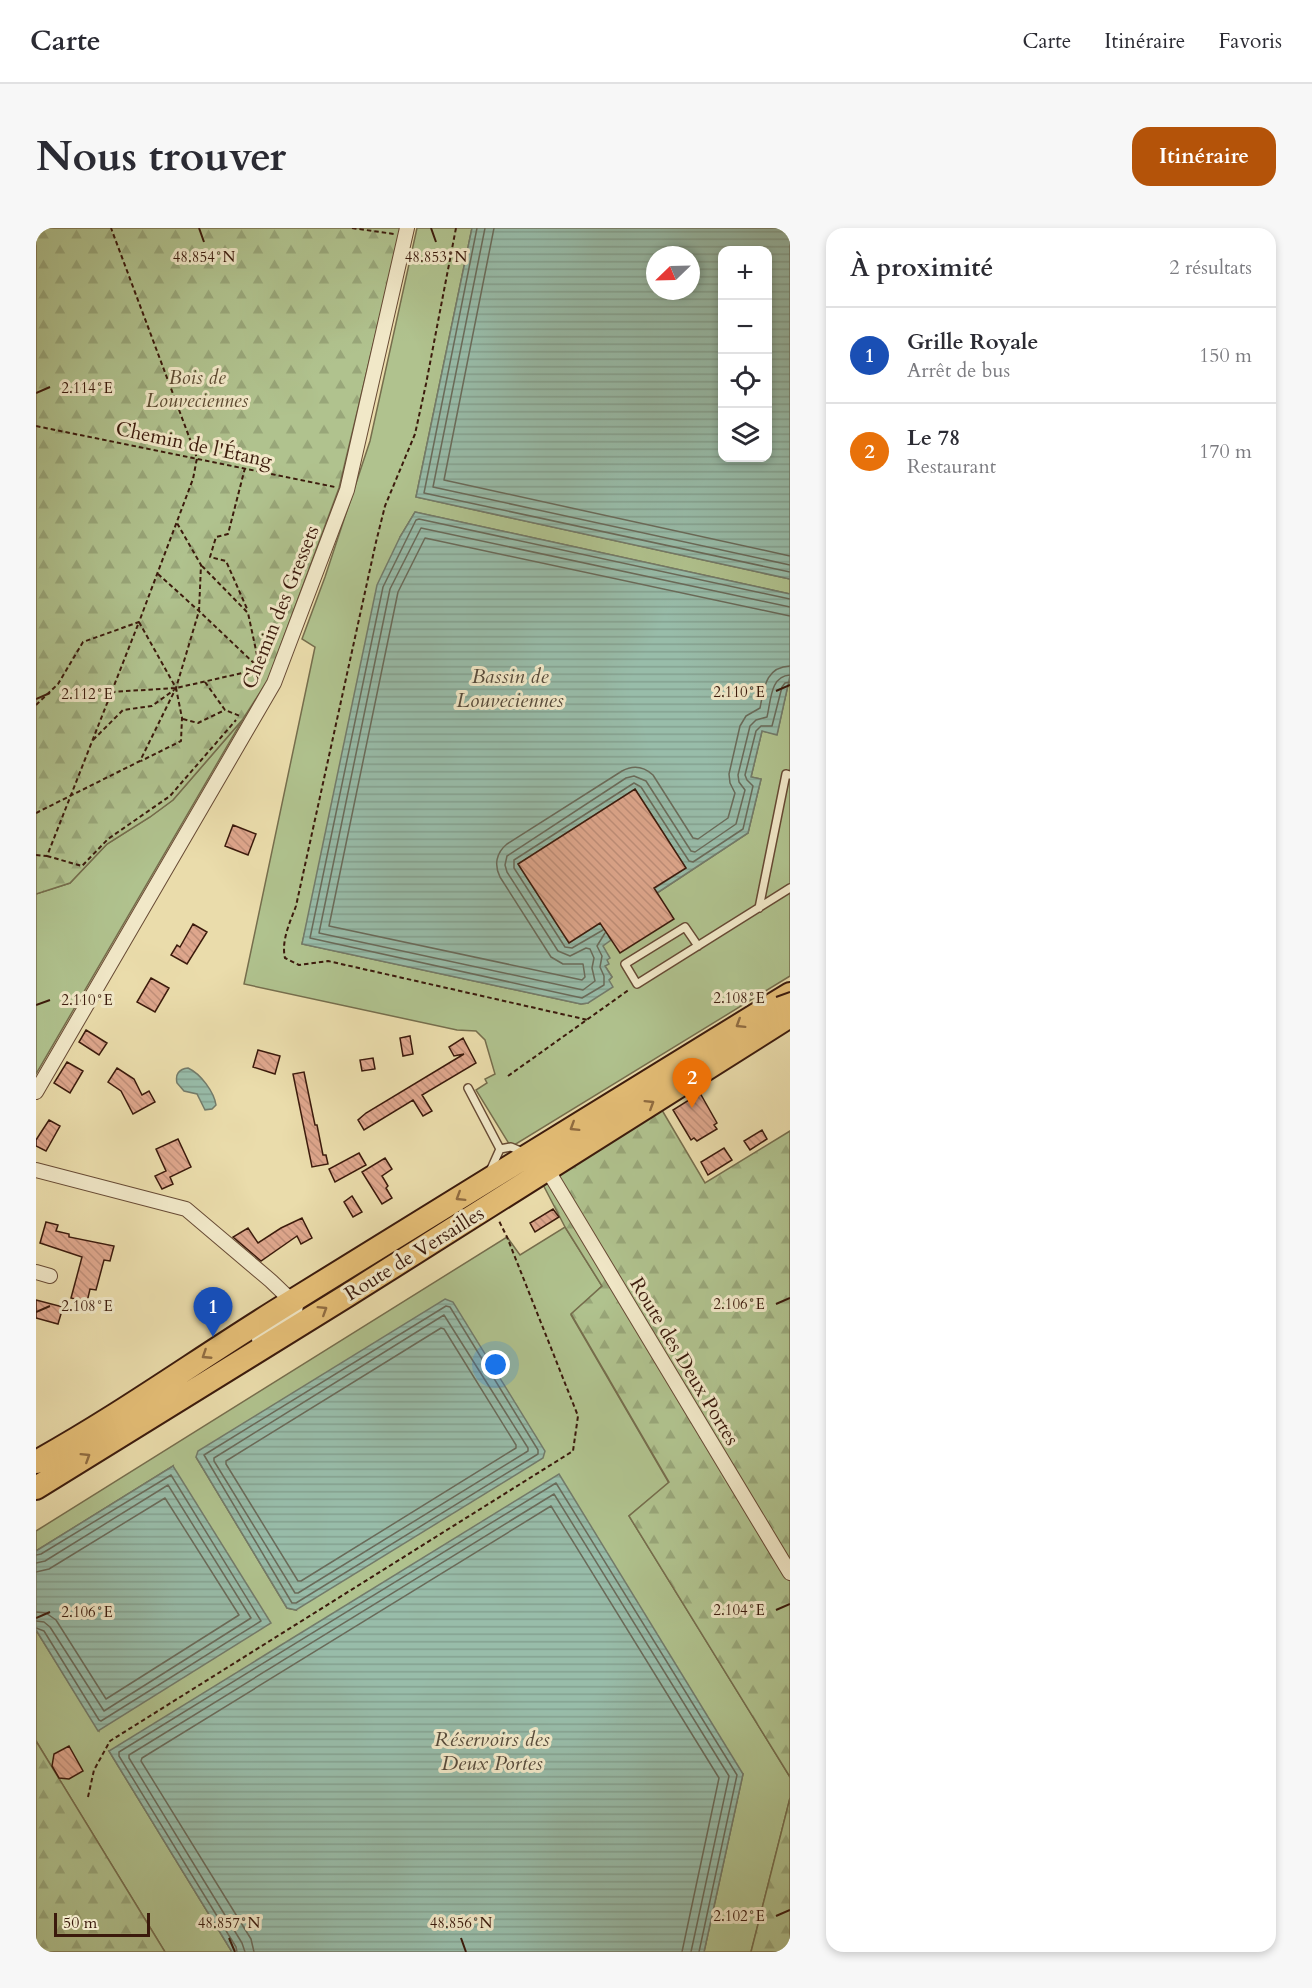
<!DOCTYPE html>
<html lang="fr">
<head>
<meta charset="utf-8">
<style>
  :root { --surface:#fff; --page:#f7f7f7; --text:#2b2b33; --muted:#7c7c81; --line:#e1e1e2; --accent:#b45309 }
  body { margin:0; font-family:Cardo,serif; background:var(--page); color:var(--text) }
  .controls { position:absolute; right:18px; top:18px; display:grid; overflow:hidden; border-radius:12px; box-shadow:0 3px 9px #0003 }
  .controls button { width:54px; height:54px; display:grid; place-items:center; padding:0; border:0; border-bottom:2px solid var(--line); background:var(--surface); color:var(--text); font:30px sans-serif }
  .compass { position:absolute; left:610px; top:18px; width:54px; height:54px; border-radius:50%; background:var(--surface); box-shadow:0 3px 9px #0003; rotate:247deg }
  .scale { position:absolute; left:18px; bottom:15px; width:96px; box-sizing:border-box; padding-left:6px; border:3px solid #3b1a0c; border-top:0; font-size:16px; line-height:21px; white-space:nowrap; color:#3b1a0c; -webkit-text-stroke:4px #f1e8c8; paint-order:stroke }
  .you { position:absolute; left:460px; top:1137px; width:21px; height:21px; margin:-15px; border:4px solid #fff; border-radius:50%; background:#1a73e8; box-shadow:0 0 0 9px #1a73e833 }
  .badge { display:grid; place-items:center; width:39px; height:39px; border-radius:50%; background:var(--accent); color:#fff; font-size:20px; font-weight:700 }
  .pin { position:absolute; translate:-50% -50px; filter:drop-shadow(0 2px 3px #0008) }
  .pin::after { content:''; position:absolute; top:32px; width:21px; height:18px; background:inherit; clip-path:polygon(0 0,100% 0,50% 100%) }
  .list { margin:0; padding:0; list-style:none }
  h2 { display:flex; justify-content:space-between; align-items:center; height:78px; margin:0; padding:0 24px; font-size:26px }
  h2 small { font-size:20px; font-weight:400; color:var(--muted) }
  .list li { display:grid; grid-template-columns:39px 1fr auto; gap:18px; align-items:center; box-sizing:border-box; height:96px; padding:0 24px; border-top:2px solid var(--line) }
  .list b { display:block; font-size:22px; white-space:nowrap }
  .list p { margin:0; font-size:20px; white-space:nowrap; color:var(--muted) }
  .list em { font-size:20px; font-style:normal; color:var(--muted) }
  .icon { flex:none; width:33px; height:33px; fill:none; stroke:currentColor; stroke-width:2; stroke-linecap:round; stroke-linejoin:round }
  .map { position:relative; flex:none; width:754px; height:1724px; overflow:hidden; border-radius:18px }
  header { display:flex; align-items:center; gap:36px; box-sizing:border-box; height:84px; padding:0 30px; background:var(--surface); border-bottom:2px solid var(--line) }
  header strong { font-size:28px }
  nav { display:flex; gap:33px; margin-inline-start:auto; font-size:21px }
  .intro { display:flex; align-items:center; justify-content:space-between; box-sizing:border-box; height:144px; padding:0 36px }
  h1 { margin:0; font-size:42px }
  .button { padding:15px 27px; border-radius:18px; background:var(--accent); color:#fff; font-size:21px; font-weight:700 }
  main { display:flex; gap:36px; padding:0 36px }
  aside { flex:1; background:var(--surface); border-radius:18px; box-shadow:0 3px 9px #0003 }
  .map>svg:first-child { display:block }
  .green { fill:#b0c28e; stroke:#766e4d; stroke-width:1.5; fill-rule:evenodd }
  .forest { fill:url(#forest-firs); stroke:#766e4d; stroke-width:1.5 }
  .water { fill:url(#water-rules); stroke:#737b6a; stroke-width:1.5; fill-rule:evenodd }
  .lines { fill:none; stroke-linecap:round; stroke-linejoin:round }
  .shore { stroke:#6a6b5a; stroke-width:1.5 }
  .building { fill:url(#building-back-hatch); stroke:#3b1a0c; stroke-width:1.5 }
  .service-casing { stroke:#674a34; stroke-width:10 }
  .minor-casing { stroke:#674a34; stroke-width:16 }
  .primary-casing { stroke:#3b1a0c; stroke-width:26 }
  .path { stroke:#3b1a0c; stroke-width:2; stroke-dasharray:4.5 3; stroke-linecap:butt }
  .service { stroke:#f1e8c8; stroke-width:7 }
  .minor { stroke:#f1e8c8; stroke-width:14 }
  .primary { stroke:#e5be76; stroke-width:22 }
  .oneway { stroke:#906c41 }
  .ticks { fill:none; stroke:#3b1a0c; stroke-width:2 }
  .labels { text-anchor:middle; stroke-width:6; stroke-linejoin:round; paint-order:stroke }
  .park-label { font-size:20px; font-style:italic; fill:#5e4c33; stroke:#f1e8c8 }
  .street-label { font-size:20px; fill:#3b1a0c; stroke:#f1e8c8 }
  .water-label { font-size:21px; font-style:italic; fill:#574b3b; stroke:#f1e8c8 }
  .ticks-label { font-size:15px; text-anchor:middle; fill:#3b1a0c; stroke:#f1e8c8; stroke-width:6; stroke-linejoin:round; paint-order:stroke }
</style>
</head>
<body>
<header>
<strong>Carte</strong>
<nav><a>Carte</a><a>Itinéraire</a><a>Favoris</a></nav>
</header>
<div class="intro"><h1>Nous trouver</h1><a class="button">Itinéraire</a></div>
<main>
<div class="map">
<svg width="754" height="1724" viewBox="0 0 754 1724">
  <defs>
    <pattern id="forest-firs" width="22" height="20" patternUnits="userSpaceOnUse" patternTransform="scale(1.5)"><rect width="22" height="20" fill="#b0c28e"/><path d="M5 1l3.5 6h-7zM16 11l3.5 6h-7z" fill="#98a679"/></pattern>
    <pattern id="water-rules" width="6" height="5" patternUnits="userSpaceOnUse" patternTransform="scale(1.5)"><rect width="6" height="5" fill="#98bca9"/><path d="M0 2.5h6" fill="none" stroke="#84a190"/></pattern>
    <pattern id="building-back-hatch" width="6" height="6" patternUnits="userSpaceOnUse" patternTransform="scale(1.5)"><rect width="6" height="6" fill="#dea68c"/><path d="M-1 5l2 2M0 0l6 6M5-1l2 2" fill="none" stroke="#bf8e78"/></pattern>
  </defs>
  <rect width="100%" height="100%" fill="#eadcab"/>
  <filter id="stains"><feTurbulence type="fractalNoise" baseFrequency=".00333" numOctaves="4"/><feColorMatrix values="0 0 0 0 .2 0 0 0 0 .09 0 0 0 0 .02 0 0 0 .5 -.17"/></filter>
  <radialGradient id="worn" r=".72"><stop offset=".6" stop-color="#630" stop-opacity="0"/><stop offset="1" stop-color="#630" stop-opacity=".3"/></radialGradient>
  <path class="green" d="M381,0H436L380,269L754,351V366L379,284L364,309L266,716L545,776L552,775L576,749L569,738L533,715L482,636L599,561L650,640L621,665L712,605L725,551L715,549L726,503L741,506L754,448V748L475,919L440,862L451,855L449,851L459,846L449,812L440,803L421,802L208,756L279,419L266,411L289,349L334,213Z
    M207,491L0,846V666L34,655L71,616L114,589L137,572Z
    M529,999L566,1058L535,1087L633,1255L593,1288L754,1549V1570L715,1724H668L707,1546L73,1523L196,1724H129L0,1513V1402L63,1503L137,1238L0,1323V1303L471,1009L484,1027ZM160,1229L260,1382L251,1380Z"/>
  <path class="forest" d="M0,0H365L303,260L232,452L207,491L137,572L114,589L71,616L34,655L0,666Z
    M620,872L669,955L754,903V1549L593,1288L633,1254L535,1086L566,1058L529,999L502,947Z
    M0,1513L129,1724H0Z
    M754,1570V1724H715Z"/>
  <path class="water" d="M436,0H754V351L380,269ZM686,22H732V230H686ZM619,27H655V63H619Z
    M379,284L754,366V448L741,507L726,503L715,549L725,551L712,605L621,665L602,671L650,640L599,561L482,636L533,715L580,685L573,709L575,712L567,718L574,730L571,732L573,736L569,738L576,749L573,752L577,759L552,775L545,776L266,716L341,357L364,309Z
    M152,840C165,846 178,864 180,877L176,881L169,882L161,866L148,863L141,855C139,846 143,841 152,840Z
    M409,1071L417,1074L509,1223L507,1230L260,1382L251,1380L160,1229L162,1223Z
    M137,1238L235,1395L62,1503L0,1402V1323Z
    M523,1246L707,1546L668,1724H196L73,1523Z"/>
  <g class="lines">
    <path class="shore" d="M441,0L388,265L754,344
      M449,0L397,259L754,337
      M458,0L408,252L754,328
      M754,379L385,300L354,361L283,705L547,762L559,753L556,740L558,730L554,721L550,720L534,728L522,723L471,644L469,637L471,628L590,550L598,548L610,553L655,623L659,624L700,596L709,562L703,554L702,547L714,498L720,492L731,489C735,473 734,448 754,447
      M754,388L389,310L362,364L293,698L546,752L549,749L547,736H527L515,729L464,649C458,637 460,625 471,616L586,543C597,537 607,538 617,547L657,610L662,611L692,590L699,565L694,555L693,546L704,498L710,488L724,480C728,461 729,439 754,438
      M567,702L536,720L529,719L478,640V632L598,555L605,559L653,633L657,634L707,601L717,558L711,552L709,547L720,503L725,498H736L746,459L749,455L754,454
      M569,705L561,718L566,728L564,739L568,748V757L546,770L274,710L347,359L380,292L383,291L754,371
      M410,1078L414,1079L502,1222V1226L260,1375H256L168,1227Z
      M408,1087L492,1220V1223L262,1365H259L178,1233V1230Z
      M405,1100L408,1101L480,1217V1220L265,1353H262L190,1236V1233Z
      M0,1327L5,1326L135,1247L225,1393L65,1493L63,1492L8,1403L0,1400
      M0,1335L9,1333L132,1257L215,1390L68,1483L14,1399L8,1394L0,1393
      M0,1344L13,1341L129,1270L203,1387L70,1471L20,1392L10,1385L0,1384
      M201,1724L200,1719L83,1528V1524L520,1255L701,1547L663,1724
      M209,1724L206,1715L93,1530V1527L518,1266L693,1548L655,1724
      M218,1724L215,1711L105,1533L106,1530L515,1278L683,1550L646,1724"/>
  </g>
  <path class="building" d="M599,561L650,640L618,660L638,691L584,725L564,695L533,715L482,636Z
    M197,597L220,606L212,627L189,618Z
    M157,696L171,704L151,736L135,727L141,717L144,719Z
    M115,750L133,760L119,784L101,774Z
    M50,802L71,815L63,827L43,814Z
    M374,808L377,826L367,828L364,810Z
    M427,810L440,835L386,867L396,883L387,888L377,872L328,902L322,892L330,885L428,826L418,828L413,819Z
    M222,822L244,828L239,846L217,839Z
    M337,830L339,841L326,843L324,832Z
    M31,834L47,843L34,865L18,855Z
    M81,840L98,851L106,867L113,863L119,874L97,886L85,863L72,854Z
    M268,844L279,897H281L287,927H290L292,936L276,939L257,846Z
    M664,865L681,895L678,897L681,901L661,913L658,910L655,912L637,882Z
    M13,892L24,898L10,923L0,918V912Z
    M726,902L731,911L714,922L708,913Z
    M142,911L155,939L134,949L137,956L126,961L119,948L130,943L120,921Z
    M688,920L696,932L672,947L665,934Z
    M323,925L330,937L299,954L293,941Z
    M349,930L356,941L346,948L352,958L350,960L356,970L346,976L326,944Z
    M316,968L326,984L317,989L308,974Z
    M517,981L523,989L499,1004L494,995Z
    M266,990L276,1010L265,1016L261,1008L225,1033L197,1009L212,1000L222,1015L245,1000Z
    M10,994L22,997L20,1003L33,1006V1009L78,1018L74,1033L68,1032L60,1062L54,1061L51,1074L35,1070L46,1029L4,1015Z
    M0,1072L27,1079L22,1096L0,1090Z
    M33,1518L47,1543L33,1551L23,1550L16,1538L18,1526Z"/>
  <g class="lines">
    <defs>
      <path id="service" d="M723,680L750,546L754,547
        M662,718L649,699L589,736L601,756C652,724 703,692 754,660
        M432,860L464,921
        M464,921L475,919L487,924
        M455,941L464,921"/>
      <path id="minor" d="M0,864L238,455L311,262L371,0
        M511,941L754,1345
        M0,942L150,981L235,1053L260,1077L259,1083L223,1111
        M0,1044L14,1048"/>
      <path id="primary" d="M0,1234C87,1186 168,1127 253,1075C420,971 587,869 754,766
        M0,1260L312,1067L754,788"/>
    </defs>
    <use href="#service" class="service-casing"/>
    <use href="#minor" class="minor-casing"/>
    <use href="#primary" class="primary-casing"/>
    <path class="path" d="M316,0L358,6
      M420,0L390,156L379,206L349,278L340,314L260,678C254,694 245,713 249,730L263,737L292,733L552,792
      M0,198L299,259
      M209,240L192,306L180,309L174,329L190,333L212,383
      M122,346L163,383L223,440
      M103,394L140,460L146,490L145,513L105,533
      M169,454L189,482L204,488
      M75,464L140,460L224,441L212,385L165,337
      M0,477L22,456L47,414L103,394L157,251L161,230L75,0
      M147,491L162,495L189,482
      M57,512L87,482L116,478L138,462
      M0,585L104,533L140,460L163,383L165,337L141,295
      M0,627L11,628L103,394
      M11,628L46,638L72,611L134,568L200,492
      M472,848L594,761
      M52,1569L58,1542L74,1513L537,1223L542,1188L471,1009L463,993"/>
    <use href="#service" class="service"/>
    <use href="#minor" class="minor"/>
    <use href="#primary" class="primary"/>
  </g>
  <defs><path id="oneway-chevron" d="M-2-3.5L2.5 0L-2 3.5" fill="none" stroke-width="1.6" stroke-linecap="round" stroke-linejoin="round" transform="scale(1.5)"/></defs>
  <g class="oneway">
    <use href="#oneway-chevron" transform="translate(704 796) rotate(148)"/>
    <use href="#oneway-chevron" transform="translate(614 876) rotate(-32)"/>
    <use href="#oneway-chevron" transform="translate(538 899) rotate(148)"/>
    <use href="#oneway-chevron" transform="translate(424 969) rotate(148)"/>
    <use href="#oneway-chevron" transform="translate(287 1082) rotate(-32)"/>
    <use href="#oneway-chevron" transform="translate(170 1127) rotate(147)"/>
    <use href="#oneway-chevron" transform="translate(50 1229) rotate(-32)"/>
  </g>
  <path class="ticks" d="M163,0L168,14M395,0L400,14M0,165L14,159M740,463L754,457M0,471L14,465M740,769L754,764M0,777L14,772M740,1076L754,1070M0,1084L14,1078M740,1382L754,1376M0,1390L14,1384M740,1688L754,1682M193,1710L199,1724M425,1710L430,1724"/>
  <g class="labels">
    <g class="park-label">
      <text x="161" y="156">Bois de<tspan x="161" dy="23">Louveciennes</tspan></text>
    </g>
    <g class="street-label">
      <text transform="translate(158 216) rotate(12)" y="7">Chemin de l'Étang</text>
      <text transform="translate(244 379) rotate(-68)" y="7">Chemin des Gressets</text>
      <text transform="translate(378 1025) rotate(-32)" y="7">Route de Versailles</text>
      <text transform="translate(649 1133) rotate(59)" y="7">Route des Deux Portes</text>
    </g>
    <g class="water-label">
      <text x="474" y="455">Bassin de<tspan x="474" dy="24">Louveciennes</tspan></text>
      <text x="456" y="1518">Réservoirs des<tspan x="456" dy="24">Deux Portes</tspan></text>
    </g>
  </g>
  <g class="ticks-label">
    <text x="168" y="34">48.854°N</text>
    <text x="400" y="34">48.853°N</text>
    <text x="51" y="165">2.114°E</text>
    <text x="703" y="469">2.110°E</text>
    <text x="51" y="471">2.112°E</text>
    <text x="703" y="775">2.108°E</text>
    <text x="51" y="777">2.110°E</text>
    <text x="703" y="1081">2.106°E</text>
    <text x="51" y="1083">2.108°E</text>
    <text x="703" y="1387">2.104°E</text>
    <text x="51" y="1389">2.106°E</text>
    <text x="703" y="1693">2.102°E</text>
    <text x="193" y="1700">48.857°N</text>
    <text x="425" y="1700">48.856°N</text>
  </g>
  <rect width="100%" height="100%" filter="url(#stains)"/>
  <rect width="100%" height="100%" fill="url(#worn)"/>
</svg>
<div class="controls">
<button>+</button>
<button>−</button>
<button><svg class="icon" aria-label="locate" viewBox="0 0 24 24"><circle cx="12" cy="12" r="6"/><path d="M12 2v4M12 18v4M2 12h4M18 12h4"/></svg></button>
<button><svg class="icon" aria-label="layers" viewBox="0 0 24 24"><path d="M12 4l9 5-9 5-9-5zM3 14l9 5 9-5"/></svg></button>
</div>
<svg class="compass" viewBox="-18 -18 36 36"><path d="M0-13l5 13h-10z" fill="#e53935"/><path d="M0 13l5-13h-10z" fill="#7c7c81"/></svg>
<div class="scale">50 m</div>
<div class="you"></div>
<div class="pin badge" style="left:177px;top:1109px;background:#1a4fb4">1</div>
<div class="pin badge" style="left:656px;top:880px;background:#e8710a">2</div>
</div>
<aside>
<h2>À proximité<small>2 résultats</small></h2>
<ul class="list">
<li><span class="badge" style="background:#1a4fb4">1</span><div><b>Grille Royale</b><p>Arrêt de bus</p></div><em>150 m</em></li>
<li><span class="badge" style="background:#e8710a">2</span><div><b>Le 78</b><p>Restaurant</p></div><em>170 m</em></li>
</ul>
</aside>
</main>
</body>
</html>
